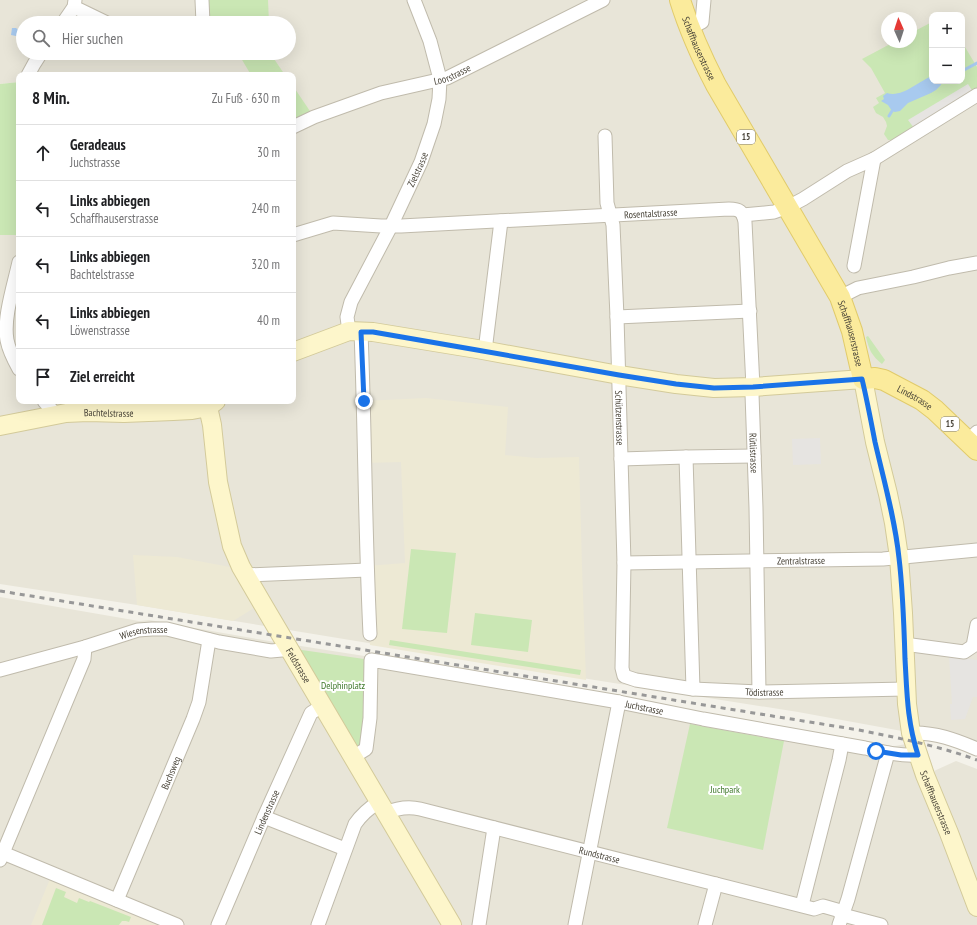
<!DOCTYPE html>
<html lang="de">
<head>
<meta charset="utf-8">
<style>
  :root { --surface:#fff; --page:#f6f6f6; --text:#202124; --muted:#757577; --line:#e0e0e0 }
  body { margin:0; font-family:"PT Sans Narrow",sans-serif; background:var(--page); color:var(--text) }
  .controls { position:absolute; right:12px; top:12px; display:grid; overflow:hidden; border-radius:8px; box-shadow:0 4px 16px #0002 }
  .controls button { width:36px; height:36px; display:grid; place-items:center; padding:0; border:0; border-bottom:1px solid var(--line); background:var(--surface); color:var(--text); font:20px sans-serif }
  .compass { position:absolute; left:881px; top:12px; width:36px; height:36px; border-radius:50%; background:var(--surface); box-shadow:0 4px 16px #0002; rotate:357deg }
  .stop { position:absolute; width:12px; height:12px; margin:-9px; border:3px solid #1a73e8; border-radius:50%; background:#fff }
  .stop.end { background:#1a73e8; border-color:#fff; box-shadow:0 1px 4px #0008 }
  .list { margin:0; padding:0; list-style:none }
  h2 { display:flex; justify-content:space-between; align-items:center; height:52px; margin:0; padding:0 16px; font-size:17px }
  h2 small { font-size:13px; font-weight:400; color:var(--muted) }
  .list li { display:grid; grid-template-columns:26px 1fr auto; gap:12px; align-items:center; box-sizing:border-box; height:56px; padding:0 16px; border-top:1px solid var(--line) }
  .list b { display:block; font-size:15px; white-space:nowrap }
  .list p { margin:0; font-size:13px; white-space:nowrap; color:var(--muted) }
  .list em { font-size:13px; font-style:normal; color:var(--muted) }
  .icon { flex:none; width:22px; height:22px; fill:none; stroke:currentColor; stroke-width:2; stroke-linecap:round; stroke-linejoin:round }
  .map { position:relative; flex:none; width:977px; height:925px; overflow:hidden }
  .search { position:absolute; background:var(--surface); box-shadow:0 4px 16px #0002; left:16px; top:16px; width:280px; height:44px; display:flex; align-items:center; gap:10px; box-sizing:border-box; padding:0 14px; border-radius:22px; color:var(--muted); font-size:15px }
  .panel { position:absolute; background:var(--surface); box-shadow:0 4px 16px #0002; left:16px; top:72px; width:280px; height:332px; border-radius:8px }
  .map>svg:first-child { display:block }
  .residential { fill:#e8e5d8; fill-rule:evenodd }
  .education { fill:#ede9d4 }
  .green { fill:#cae7b4 }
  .parking { fill:#e6e4e1 }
  .water { fill:#a8caef }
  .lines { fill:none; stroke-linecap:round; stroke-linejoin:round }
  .stream { stroke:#a8caef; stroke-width:3 }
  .street-casing { stroke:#c0bbac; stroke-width:15 }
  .secondary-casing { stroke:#d3ca9a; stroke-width:20 }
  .primary-casing { stroke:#e1cb6b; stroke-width:22 }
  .street { stroke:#fff; stroke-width:13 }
  .secondary { stroke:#fdf6cb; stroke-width:18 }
  .primary { stroke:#fbeb9c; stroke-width:20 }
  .rail { stroke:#989898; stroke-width:3; stroke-dasharray:5 5; stroke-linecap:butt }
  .route { stroke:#1a73e8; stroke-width:5 }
  .labels { text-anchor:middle; stroke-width:4; stroke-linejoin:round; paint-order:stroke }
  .shield { fill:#fff; stroke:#7f7b74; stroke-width:1 }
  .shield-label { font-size:9px; font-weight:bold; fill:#484338 }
  .street-label { font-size:10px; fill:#484338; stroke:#fff }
  .park-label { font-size:10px; fill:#40792c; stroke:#fff }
</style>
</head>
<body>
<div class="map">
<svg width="977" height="925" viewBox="0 0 977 925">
  <rect width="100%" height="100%" fill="#f4f2ea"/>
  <path class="residential" d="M0,0H977V755L968,751L923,738L902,731L798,712L582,678L137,605L0,584V235H19V401H293V75H19V82L0,84ZM932,15H962V81H932ZM887,18H911V42H887ZM23,23H289V53H23Z
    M0,597L139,621L149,620L269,641L428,666L890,747L906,744L927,750L934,771L956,761L977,769V925H0Z"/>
  <path class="education" d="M426,398L508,407L505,455L536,458L579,457L582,566L586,680L370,645L367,566L405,563L401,462L364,463L363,401Z
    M133,555L177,557L230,567L254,608L233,621L137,605Z
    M52,874L177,925H31Z"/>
  <path class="green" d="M202,0H268L269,23H203Z
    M932,22V81H962V42L977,67V90L897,140H888L884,134L887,126L886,122L883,117L876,113L873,107L879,103L876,98L885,93L871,68L862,59L894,42H911V33Z
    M238,53H270L285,75H251Z
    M19,82V235H0V84Z
    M293,86L314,117L293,127Z
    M868,336L885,360L882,364C872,356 869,350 866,337Z
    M411,549L456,553L447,633L402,629Z
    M475,613L532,620L528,652L471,645Z
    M390,640L581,670L580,675L389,645Z
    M288,648L371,660L366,749L353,757Z
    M690,724L784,741L763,850L667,828Z
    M56,888L66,892L64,897L77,903L79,898L89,902L90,901L131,917L129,922L126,921H122L119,925H42Z"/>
  <path class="parking" d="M968,84L973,92L914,128L908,120Z
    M820,438L821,464L793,465L792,439Z
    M949,656L977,660V697H973L965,719L951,720L950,704H952Z"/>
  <path class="water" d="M12,28H16L23,34V39H21L16,36L11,35Z
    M932,76V81H941L942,83L940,86L936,90L931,93L908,103L900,111L895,112L892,111L888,105L881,101L884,99L883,96L887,93C902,98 919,81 932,76Z"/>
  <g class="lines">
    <path class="stream" d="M962,71L977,63
      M889,116L892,111"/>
    <defs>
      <g id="street">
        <path d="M202,0L203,23"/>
        <path d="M74,7L107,23"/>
        <path d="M63,23L74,7L75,0"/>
        <path d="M690,28L702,22L704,0"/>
        <path d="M28,75L34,64L41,53"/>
        <path id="s1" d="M293,127L314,117L381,93L447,78L603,0"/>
        <path id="s2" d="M605,136L607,203L613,225L617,317L624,563L622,668L624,676L636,680L693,689L759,692L906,689"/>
        <path d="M743,215L774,212L788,207L803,199L847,171L874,159L977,95"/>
        <path id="s3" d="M293,235L333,223L381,226H401L729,209C739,209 743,211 745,222L753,387L752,394L756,508L759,692"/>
        <path d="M19,262C14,285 3,318 7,340C9,351 14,360 19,369"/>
        <path d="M854,266L874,159"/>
        <path d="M840,297L858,288L913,277L949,268L977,263"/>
        <path d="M617,317L750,311"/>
        <path id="s4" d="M349,331L347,317L351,302L391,226L421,162L434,124L439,99L440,79L430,41L414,0"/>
        <path d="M361,332C365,433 365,534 370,634"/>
        <path d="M485,351L501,221"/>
        <path d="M44,401L56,415"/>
        <path d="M968,441L977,432"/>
        <path d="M686,457L693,689"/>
        <path d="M621,459L686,457L754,456"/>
        <path id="s5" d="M624,563L883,559L977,550"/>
        <path d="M246,575L367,570"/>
        <path d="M904,644L964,652L973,646L977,625"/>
        <path id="s6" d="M0,670L85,647L138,630L152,629H167L219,642L271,651L282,650L288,648"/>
        <path d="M911,733C935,732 956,740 977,749"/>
        <path id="s7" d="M353,757L366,749L370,718L371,660L619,702L703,719L865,748C883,752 899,756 918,755"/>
        <path id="s8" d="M385,813C397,808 408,806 420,809L814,909L823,906L837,910L843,915L881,925"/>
        <path d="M264,817L345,849"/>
        <path d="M3,853L177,925"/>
        <path d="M0,860L84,659L85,647"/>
        <path id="s9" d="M117,900L193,719L199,702L209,640"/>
        <path d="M802,905L839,760L842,744"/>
        <path id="s10" d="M218,925L264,817L311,713L322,706"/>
        <path d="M318,925L355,824C362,814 369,808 379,802"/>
        <path d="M479,925L494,828"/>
        <path d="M575,925L619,702"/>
        <path d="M705,925L716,884"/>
        <path d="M839,925L848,899L888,753"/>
      </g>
      <g id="secondary">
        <path id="s11" d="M293,352L349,331L373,332L477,349L619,375L676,384L714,388L753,387L863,379L875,442L888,494L894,523L899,557L903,613L907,704L911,733L925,775L949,833L977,907"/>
        <path id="s12" d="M208,407L212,425L218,482L232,546L241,567L262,603L452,925"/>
        <path id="s13" d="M0,426L66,413L88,412L124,413L173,411L192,410L208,407L216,401"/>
      </g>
      <g id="primary">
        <path id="s14" d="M680,0C689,29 702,58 716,85L840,297L852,331L863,379L875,378L884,380L922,400L935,410L977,450"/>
      </g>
    </defs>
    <use href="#street" class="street-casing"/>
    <use href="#secondary" class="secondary-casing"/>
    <use href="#primary" class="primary-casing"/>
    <use href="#street" class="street"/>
    <use href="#secondary" class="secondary"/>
    <use href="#primary" class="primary"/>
    <path class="rail" d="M0,591L859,730C899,738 939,746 977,760"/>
  </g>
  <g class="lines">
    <path class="route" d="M364,401L361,332H373L477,350L619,375L676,384L714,388L753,387L862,379C867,400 871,421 875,442C884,481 895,519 899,558C903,591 904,625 905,659C907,693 907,721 918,755H901L876,751"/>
  </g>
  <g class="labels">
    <g class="shield">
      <rect x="737" y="130" width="18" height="14" rx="3"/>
      <rect x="941" y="417" width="18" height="14" rx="3"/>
    </g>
    <g class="shield-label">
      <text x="746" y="140">15</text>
      <text x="950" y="427">15</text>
    </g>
    <g class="street-label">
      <text dy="4" stroke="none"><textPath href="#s14" startOffset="52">Schaffhauserstrasse</textPath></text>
      <text dy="4" stroke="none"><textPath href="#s1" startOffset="168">Loorstrasse</textPath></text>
      <text dy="4" stroke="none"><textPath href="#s4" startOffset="178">Zielstrasse</textPath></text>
      <text dy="4" stroke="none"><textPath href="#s3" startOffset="360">Rosentalstrasse</textPath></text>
      <text dy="4" stroke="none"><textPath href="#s14" startOffset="376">Schaffhauserstrasse</textPath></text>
      <text dy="4" stroke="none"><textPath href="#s14" startOffset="480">Lindstrasse</textPath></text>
      <text dy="4" stroke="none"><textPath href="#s13" startOffset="110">Bachtelstrasse</textPath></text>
      <text dy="4" stroke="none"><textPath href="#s2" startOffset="283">Schützenstrasse</textPath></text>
      <text dy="4" stroke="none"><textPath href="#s3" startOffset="693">Rütlistrasse</textPath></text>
      <text dy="4" stroke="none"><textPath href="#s5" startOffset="177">Zentralstrasse</textPath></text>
      <text dy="4" stroke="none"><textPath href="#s6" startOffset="149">Wiesenstrasse</textPath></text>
      <text dy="4" stroke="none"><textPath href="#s12" startOffset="278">Feldstrasse</textPath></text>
      <text dy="4" stroke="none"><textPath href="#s2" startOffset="683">Tödistrasse</textPath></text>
      <text dy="4" stroke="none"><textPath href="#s7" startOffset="382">Juchstrasse</textPath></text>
      <text dy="4" stroke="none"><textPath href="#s9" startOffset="138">Buchsweg</textPath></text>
      <text dy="4" stroke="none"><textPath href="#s11" startOffset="1011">Schaffhauserstrasse</textPath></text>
      <text dy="4" stroke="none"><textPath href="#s10" startOffset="123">Lindenstrasse</textPath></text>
      <text dy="4" stroke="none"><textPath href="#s8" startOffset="221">Rundstrasse</textPath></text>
    </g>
    <g class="park-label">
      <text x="343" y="689">Delphinplatz</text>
      <text x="725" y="793">Juchpark</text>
    </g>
  </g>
</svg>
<div class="controls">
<button>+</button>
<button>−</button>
</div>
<svg class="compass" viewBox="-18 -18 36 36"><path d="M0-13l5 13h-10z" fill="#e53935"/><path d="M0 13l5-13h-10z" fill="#757577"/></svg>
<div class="stop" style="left:876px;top:751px"></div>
<div class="stop end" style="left:364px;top:401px"></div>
<div class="search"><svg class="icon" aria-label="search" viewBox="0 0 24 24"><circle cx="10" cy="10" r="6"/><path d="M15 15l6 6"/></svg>Hier suchen</div>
<section class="panel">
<h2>8 Min.<small>Zu Fuß · 630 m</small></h2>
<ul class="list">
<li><svg class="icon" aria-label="ahead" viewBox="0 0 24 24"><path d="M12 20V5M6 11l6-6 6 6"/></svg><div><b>Geradeaus</b><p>Juchstrasse</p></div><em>30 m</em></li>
<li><svg class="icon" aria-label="left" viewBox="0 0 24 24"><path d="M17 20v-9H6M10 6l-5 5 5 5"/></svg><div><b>Links abbiegen</b><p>Schaffhauserstrasse</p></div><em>240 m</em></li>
<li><svg class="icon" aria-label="left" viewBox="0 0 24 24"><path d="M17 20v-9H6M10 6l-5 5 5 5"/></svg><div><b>Links abbiegen</b><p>Bachtelstrasse</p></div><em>320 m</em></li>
<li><svg class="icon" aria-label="left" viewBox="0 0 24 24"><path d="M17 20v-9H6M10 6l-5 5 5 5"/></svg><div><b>Links abbiegen</b><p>Löwenstrasse</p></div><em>40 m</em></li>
<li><svg class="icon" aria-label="arrive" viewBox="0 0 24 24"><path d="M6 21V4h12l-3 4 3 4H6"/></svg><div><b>Ziel erreicht</b></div></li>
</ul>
</section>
</div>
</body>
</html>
